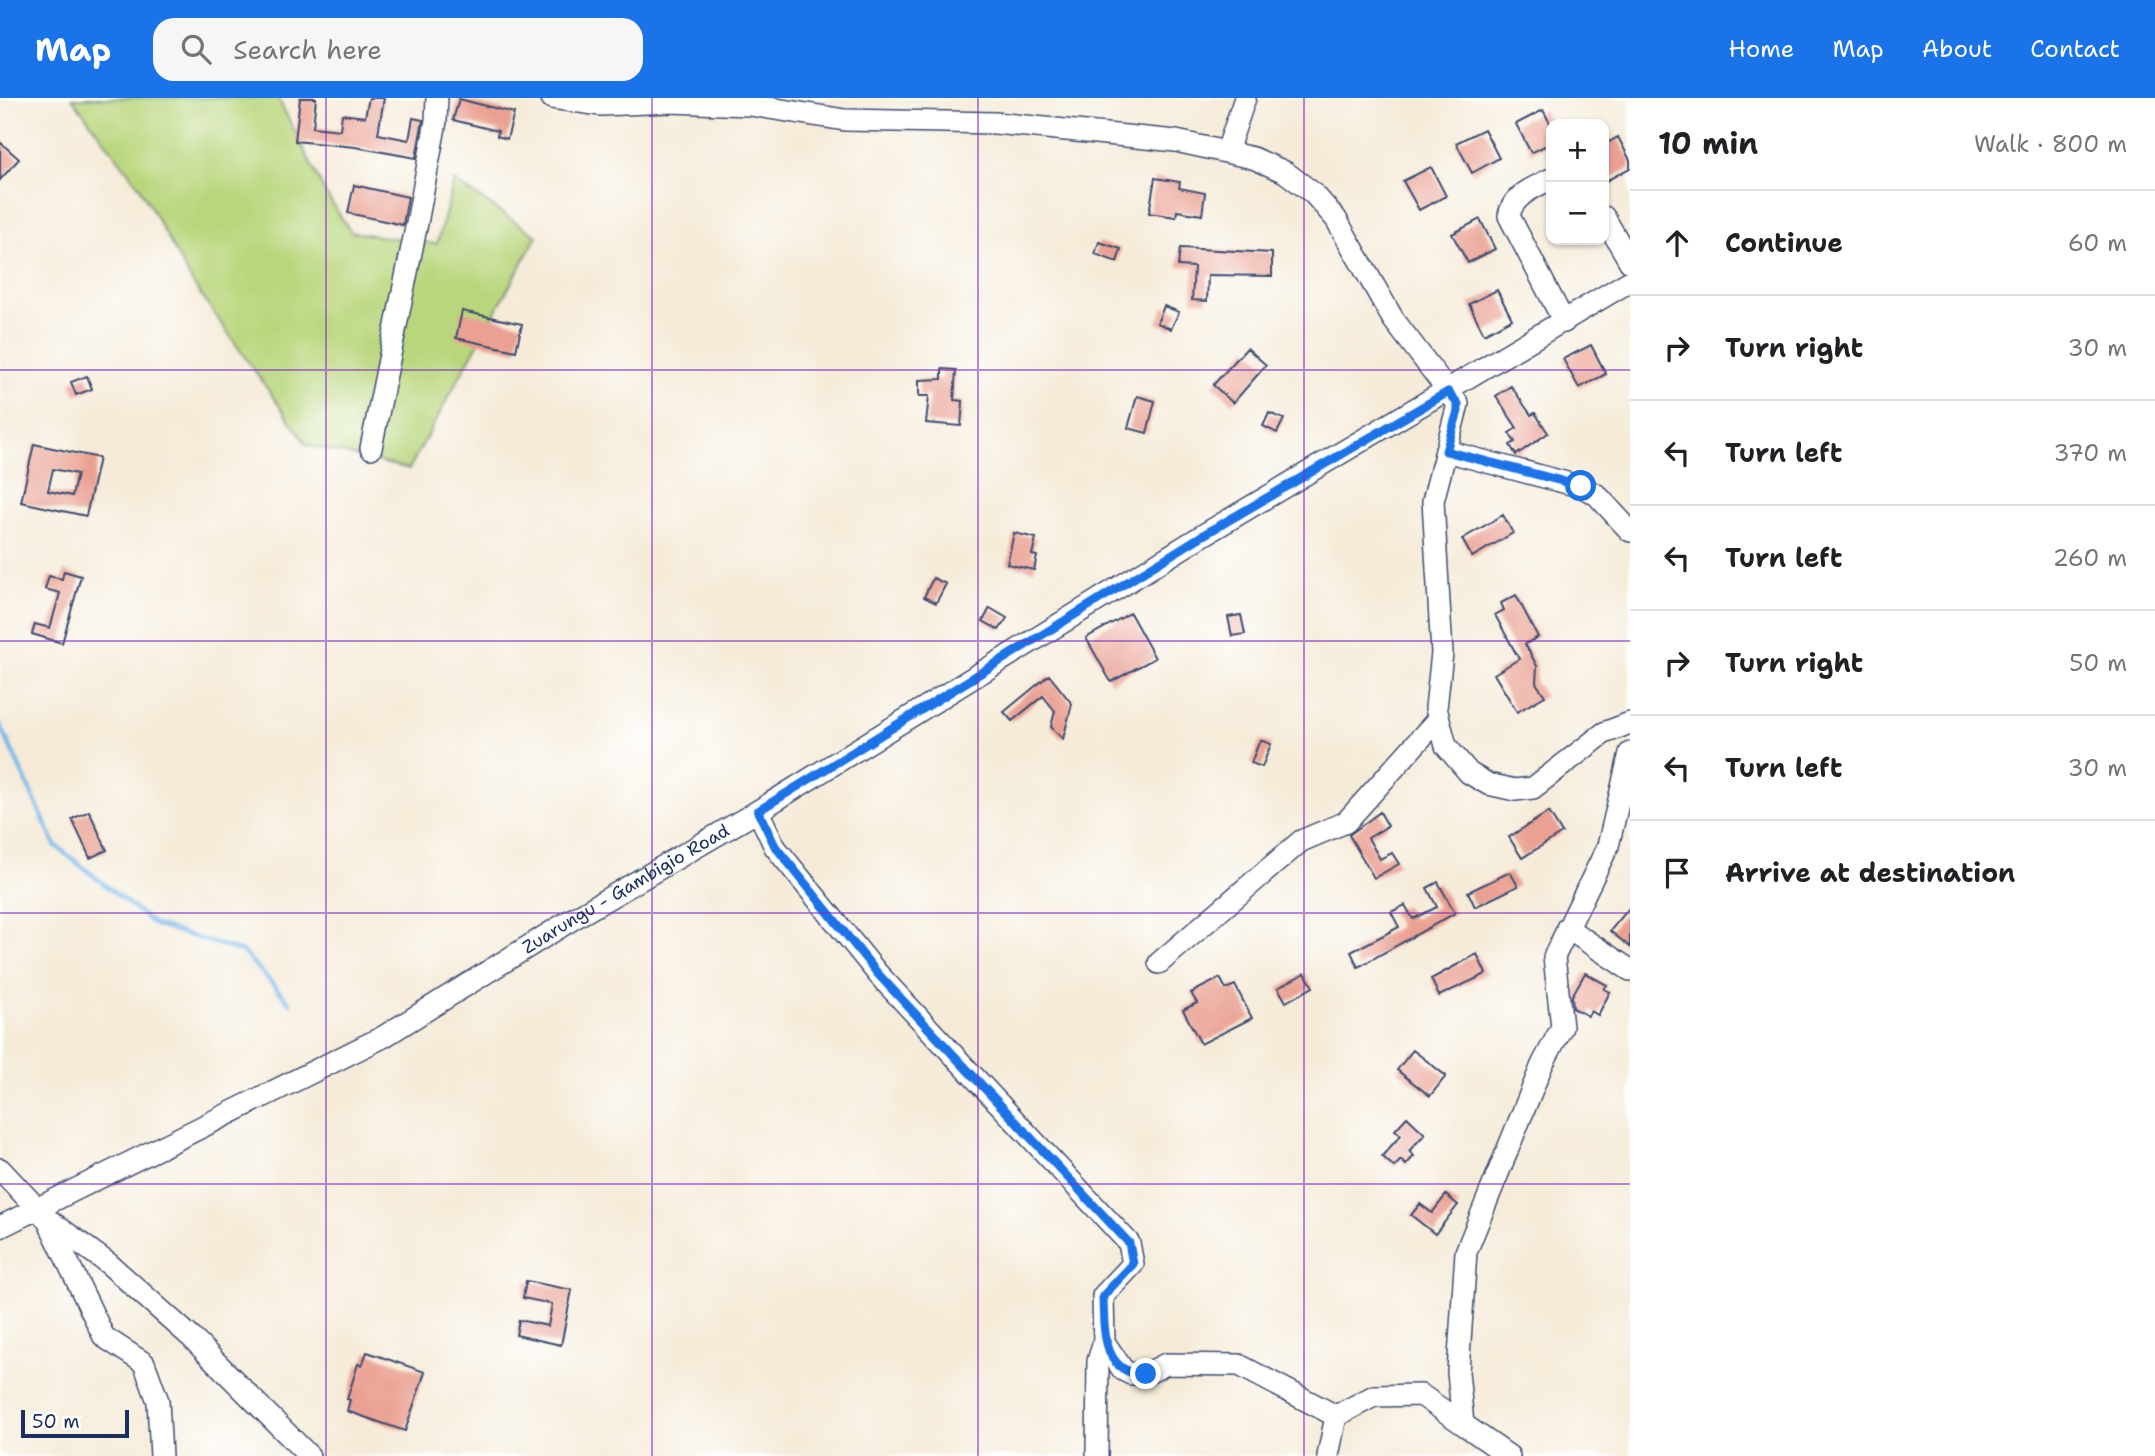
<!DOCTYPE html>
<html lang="en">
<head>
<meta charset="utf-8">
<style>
  :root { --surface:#fff; --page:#f6f6f6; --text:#202124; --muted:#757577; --line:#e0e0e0; --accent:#1a73e8 }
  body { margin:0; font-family:"Shantell Sans",sans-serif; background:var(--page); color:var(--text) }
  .controls { position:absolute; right:21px; top:21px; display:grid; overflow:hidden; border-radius:14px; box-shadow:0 2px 5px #0004 }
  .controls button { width:63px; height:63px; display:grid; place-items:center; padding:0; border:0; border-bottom:2px solid var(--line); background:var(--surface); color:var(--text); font:35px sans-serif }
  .scale { position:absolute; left:21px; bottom:18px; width:108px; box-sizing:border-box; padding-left:7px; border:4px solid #1b2f5e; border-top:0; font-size:19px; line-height:24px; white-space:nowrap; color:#1b2f5e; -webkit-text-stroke:5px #fff; paint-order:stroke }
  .stop { position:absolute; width:21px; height:21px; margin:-16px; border:5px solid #1a73e8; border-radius:50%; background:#fff }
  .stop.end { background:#1a73e8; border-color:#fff; box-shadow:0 2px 7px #0008 }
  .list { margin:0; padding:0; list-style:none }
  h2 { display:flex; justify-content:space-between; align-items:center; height:91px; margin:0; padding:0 28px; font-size:30px }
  h2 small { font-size:23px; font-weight:400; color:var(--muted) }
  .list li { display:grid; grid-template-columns:46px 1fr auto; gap:21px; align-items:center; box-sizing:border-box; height:105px; padding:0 28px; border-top:2px solid var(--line) }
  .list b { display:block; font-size:26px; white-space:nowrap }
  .list em { font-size:23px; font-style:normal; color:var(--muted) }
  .icon { flex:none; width:38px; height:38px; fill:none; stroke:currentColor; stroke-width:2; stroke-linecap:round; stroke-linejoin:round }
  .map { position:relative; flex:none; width:1630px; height:1358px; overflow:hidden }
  header { display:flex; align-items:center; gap:42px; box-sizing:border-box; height:98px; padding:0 35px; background:var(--accent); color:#fff }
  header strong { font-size:33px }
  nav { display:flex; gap:38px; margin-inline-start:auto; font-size:24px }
  .search { width:490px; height:63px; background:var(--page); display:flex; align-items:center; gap:18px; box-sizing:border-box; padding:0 24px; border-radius:21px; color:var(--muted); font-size:26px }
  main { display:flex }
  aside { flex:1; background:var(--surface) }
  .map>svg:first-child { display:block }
  .green { fill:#b9d67c; stroke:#6a826d; stroke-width:2 }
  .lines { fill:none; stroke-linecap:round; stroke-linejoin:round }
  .stream { stroke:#74b7ea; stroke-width:4.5 }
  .building { fill:#eaa092; fill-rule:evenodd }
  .minor-casing { stroke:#3c4b70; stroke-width:24 }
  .minor { stroke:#fff; stroke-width:21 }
  .route { stroke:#1a73e8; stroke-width:9 }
  .grid { fill:none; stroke:#7b2cbf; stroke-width:2; stroke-opacity:0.55 }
  .labels { text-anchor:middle; stroke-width:5; stroke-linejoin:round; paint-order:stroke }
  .street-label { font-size:18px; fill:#1b2f5e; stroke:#fff }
</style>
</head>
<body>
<header>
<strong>Map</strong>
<div class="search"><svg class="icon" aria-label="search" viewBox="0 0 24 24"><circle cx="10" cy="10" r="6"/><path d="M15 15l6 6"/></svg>Search here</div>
<nav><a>Home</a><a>Map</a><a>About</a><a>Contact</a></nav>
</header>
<main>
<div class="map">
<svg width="1630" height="1358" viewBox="0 0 1630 1358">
  <rect width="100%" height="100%" fill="#fff"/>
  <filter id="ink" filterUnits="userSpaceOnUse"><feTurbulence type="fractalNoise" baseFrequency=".0143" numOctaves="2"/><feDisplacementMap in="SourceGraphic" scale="14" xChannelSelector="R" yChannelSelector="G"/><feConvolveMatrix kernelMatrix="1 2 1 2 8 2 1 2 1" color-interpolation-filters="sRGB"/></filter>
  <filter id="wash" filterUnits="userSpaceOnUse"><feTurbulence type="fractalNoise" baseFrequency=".00686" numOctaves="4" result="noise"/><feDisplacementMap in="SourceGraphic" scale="28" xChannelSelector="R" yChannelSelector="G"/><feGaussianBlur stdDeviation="1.57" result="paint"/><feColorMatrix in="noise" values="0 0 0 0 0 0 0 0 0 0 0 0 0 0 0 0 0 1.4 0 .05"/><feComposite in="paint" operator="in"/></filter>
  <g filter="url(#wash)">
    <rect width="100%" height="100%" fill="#f5ebd8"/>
    <path class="green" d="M72,0H278L326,96L351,134L437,146L454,83L537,138L409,371L307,347L192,184L139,88Z"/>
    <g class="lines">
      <path class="stream" d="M0,626L55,747L155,827L243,854L290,905"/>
    </g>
    <g id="blocks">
      <path class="building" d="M300,0H316L313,29L340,32L342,16L365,19L369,0H384L378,36L409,42L413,20L423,22L416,60L355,49L295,43Z
        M459,1L514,15L507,41L497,38L498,33L453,22Z
        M1543,12L1551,27V45L1531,55L1516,26Z
        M1484,31L1499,60L1472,75L1456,45Z
        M1618,39L1630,62V70L1604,84V47Z
        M0,44L19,61L0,82Z
        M1431,69L1446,98L1419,112L1403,83Z
        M1155,80L1180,84L1179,90L1205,95L1202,117L1177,113L1176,119L1149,115Z
        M354,87L408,99L403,127L348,115Z
        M1480,121L1495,151L1468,165L1452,136Z
        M1099,144L1121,151L1117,164L1095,156Z
        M1180,150L1272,155V178L1208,177L1207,203L1192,202L1194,169L1178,168Z
        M1497,192L1512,221L1484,236L1469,206Z
        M1164,208L1179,214L1171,231L1157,225Z
        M462,213L522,226L516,253L456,240Z
        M1591,247L1606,276L1579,290L1563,261Z
        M1247,250L1266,267L1233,305L1213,287Z
        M942,271L956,272L954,302L963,303L961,328L926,325L929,298H919V282L942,281Z
        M87,278L92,291L76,297L71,284Z
        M1511,288L1531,317L1535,315L1548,335L1516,357L1510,347L1515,344L1509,335L1517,330L1496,298Z
        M1137,298L1155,303L1147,335L1128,330Z
        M1269,315L1284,321L1277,335L1263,328Z
        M34,346L99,360L86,418L21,404ZM53,371L77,376L72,398L48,393Z
        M1503,417L1513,435L1472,459L1462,441Z
        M1014,435L1036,440L1032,457L1037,458L1034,472L1007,466Z
        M64,473L81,478L62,545L32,536L35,526L50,530L60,495L45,491L49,478L62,481Z
        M933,480L946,486L936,505L924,499Z
        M1516,497L1538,539L1525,546L1537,568L1536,585L1545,598L1517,614L1494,576L1519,561L1495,517L1504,512L1501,505Z
        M990,510L1007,520L999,532L983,523Z
        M1130,515L1155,560L1111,584L1086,540Z
        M1241,517L1245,536L1232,538L1228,519Z
        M1049,577L1072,606L1063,641L1051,629L1055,613L1043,598L1012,623L1004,614Z
        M1260,642L1271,646L1262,669L1251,665Z
        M89,713L107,752L90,760L72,721Z
        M1380,714L1388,728L1368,740L1380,761L1392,755L1399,766L1374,780L1349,737Z
        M1549,714L1562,735L1522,760L1509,739Z
        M1510,774L1518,788L1475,809L1468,794Z
        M1438,784L1455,815L1358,869L1351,854L1399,829L1391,814L1405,807L1413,821L1437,809L1427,790Z
        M1630,809V849L1610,833Z
        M1477,856L1486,876L1439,898L1431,881Z
        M1305,875L1313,889L1286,904L1278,890Z
        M1585,875L1607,887L1604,891L1610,894L1598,917L1591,913L1588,918L1573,910L1572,898Z
        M1220,880L1226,891L1235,887L1252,920L1201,946L1183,912L1197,905L1191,895Z
        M1413,952L1446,978L1430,998L1397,972Z
        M1407,1019L1425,1036L1409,1053L1414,1058L1406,1067L1401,1062L1394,1069L1382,1058L1401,1037L1395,1032Z
        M1446,1097L1458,1107L1435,1136L1411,1117L1420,1106L1432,1115Z
        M526,1183L572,1192L561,1247L516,1237L519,1222L548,1228L552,1206L523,1200Z
        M367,1254L425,1274L405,1333L347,1313L350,1302L347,1301L358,1266L362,1267Z"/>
    </g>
  </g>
  <g filter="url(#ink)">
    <use href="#blocks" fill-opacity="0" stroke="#3c4b70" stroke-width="2"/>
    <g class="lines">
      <defs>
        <g id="minor">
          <path d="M552,0L601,7L671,4L750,7L845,22L995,25L1176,43L1253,60L1285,74L1313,95L1336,121L1393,221L1458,306L1433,403L1442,555L1436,610L1446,648L1469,675L1488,686L1515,692L1533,690L1604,635L1630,625"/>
          <path d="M1227,53L1245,0"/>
          <path d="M1551,81C1534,89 1512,98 1509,118L1564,224"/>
          <path d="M1604,119L1630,164"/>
          <path d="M371,350L417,125L436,23L437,0"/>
          <path d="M1446,353L1582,389L1597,397L1630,433"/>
          <path d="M758,713L775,749L878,876L1129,1145L1133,1166L1103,1198L1104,1244L1123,1272L1131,1276H1146L1166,1266L1239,1267L1336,1318"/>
          <path d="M1567,830L1630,872"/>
          <path d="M1159,865L1301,743L1346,724L1437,622"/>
          <path d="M0,1071L46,1120L109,1166L192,1240L309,1358"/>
          <path d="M49,1125L104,1239L144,1265L158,1303L161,1358"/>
          <path id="s1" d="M0,1129L383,939L571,822L758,713L1200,439L1630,183"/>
          <path d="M1097,1358L1098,1263L1104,1244"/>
          <path d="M1328,1358L1336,1318L1374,1298L1421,1297L1463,1326"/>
          <path d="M1509,1358L1463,1326L1458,1274L1466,1154L1542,967L1562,929L1554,859L1608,748L1630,655"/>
        </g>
      </defs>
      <use href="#minor" class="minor-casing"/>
      <use href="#minor" class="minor"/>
    </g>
  </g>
  <g class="lines" filter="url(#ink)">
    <path class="route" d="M1146,1276C1102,1277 1104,1232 1103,1198L1133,1166L1129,1145L878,876L775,748L758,713L1200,439L1448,294L1458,306V313L1446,353L1581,388"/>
  </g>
  <path class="grid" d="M326,0V1358M652,0V1358M978,0V1358M1304,0V1358M0,272H1630M0,543H1630M0,815H1630M0,1086H1630"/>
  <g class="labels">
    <g class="street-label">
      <text dy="6" stroke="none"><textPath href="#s1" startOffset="712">Zuarungu - Gambigio Road</textPath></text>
    </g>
  </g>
</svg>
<div class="controls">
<button>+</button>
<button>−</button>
</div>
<div class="scale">50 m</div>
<div class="stop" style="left:1581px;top:388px"></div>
<div class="stop end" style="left:1146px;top:1276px"></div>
</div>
<aside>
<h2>10 min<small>Walk · 800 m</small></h2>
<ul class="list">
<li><svg class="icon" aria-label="ahead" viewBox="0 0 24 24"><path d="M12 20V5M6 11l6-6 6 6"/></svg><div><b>Continue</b></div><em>60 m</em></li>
<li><svg class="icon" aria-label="right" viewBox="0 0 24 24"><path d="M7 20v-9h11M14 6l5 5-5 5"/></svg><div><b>Turn right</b></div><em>30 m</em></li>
<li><svg class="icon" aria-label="left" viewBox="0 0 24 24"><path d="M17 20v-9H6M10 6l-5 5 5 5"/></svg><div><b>Turn left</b></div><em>370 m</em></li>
<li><svg class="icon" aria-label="left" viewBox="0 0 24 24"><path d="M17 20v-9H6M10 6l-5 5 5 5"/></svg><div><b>Turn left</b></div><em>260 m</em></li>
<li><svg class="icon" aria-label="right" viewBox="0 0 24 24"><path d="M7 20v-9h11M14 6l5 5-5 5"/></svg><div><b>Turn right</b></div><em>50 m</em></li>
<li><svg class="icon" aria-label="left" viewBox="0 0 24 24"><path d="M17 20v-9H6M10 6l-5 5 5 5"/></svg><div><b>Turn left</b></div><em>30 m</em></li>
<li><svg class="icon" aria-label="arrive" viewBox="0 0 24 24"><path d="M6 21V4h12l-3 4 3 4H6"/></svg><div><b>Arrive at destination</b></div></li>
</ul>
</aside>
</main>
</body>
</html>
